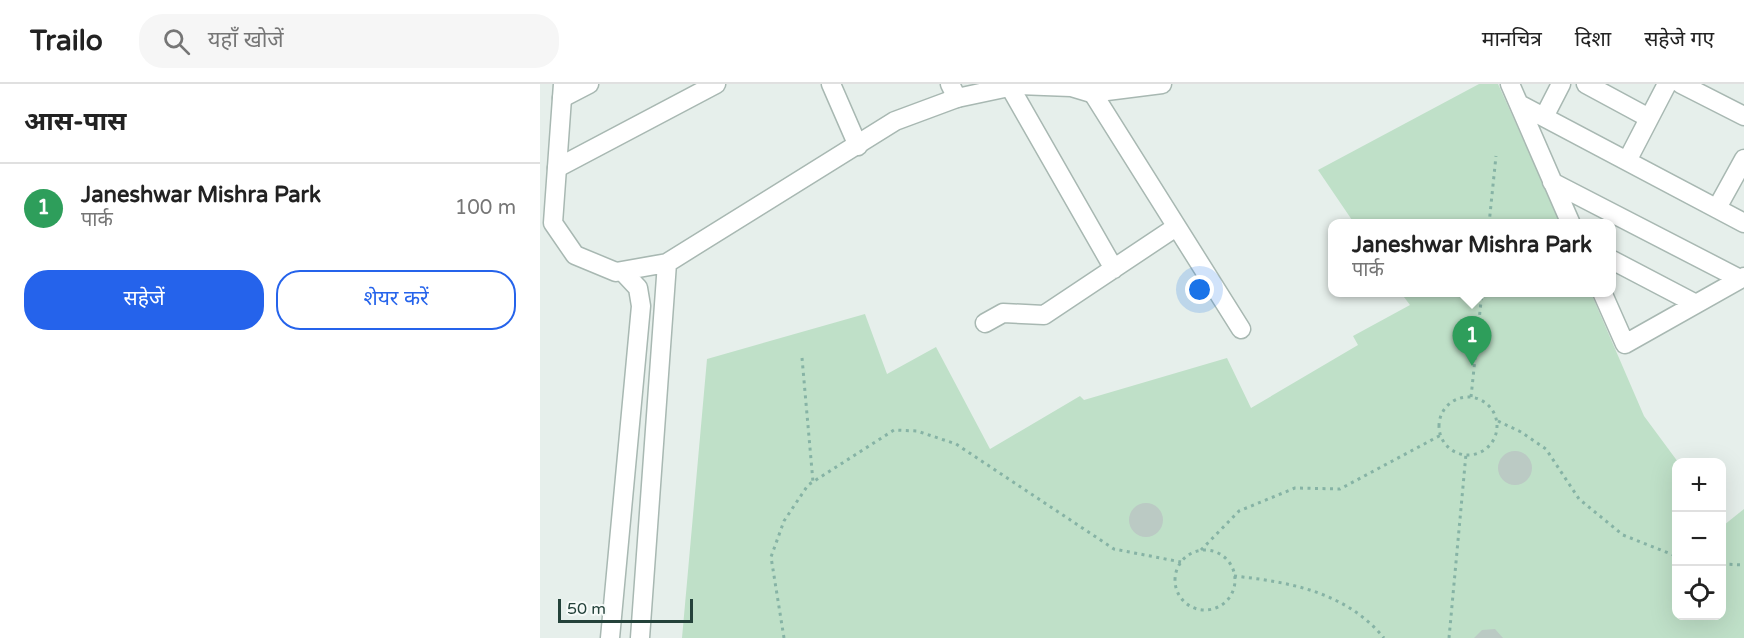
<!DOCTYPE html>
<html lang="hi">
<head>
<meta charset="utf-8">
<style>
  :root { --surface:#fff; --page:#f6f6f6; --text:#222; --muted:#767676; --line:#e0e0e0; --accent:#2563eb }
  body { margin:0; font-family:"Varela Round","Noto Sans Devanagari",sans-serif; background:var(--page); color:var(--text) }
  .controls { position:absolute; right:18px; bottom:18px; display:grid; overflow:hidden; border-radius:12px; box-shadow:0 6px 24px #0002 }
  .controls button { width:54px; height:54px; display:grid; place-items:center; padding:0; border:0; border-bottom:2px solid var(--line); background:var(--surface); color:var(--text); font:30px sans-serif }
  .scale { position:absolute; left:18px; bottom:15px; width:135px; box-sizing:border-box; padding-left:6px; border:3px solid #24423a; border-top:0; font-size:16px; line-height:21px; white-space:nowrap; color:#24423a; -webkit-text-stroke:4px #f7fbf9; paint-order:stroke }
  .you { position:absolute; left:660px; top:206px; width:21px; height:21px; margin:-15px; border:4px solid #fff; border-radius:50%; background:#1a73e8; box-shadow:0 0 0 9px #1a73e833 }
  .badge { display:grid; place-items:center; width:39px; height:39px; border-radius:50%; background:var(--accent); color:#fff; font-size:20px; font-weight:700 }
  .pin { position:absolute; translate:-50% -50px; filter:drop-shadow(0 2px 3px #0008) }
  .pin::after { content:''; position:absolute; top:32px; width:21px; height:18px; background:inherit; clip-path:polygon(0 0,100% 0,50% 100%) }
  .popup { position:absolute; left:788px; top:135px; width:288px; height:78px; box-sizing:border-box; display:grid; place-content:center; border-radius:12px; background:var(--surface); filter:drop-shadow(0 2px 4px #0005); font-size:20px; white-space:nowrap; color:var(--muted) }
  .popup b { font-size:22px; color:var(--text) }
  .popup::after { content:''; position:absolute; left:50%; top:100%; margin-left:-12px; border:12px solid transparent; border-top-color:var(--surface) }
  .list { margin:0; padding:0; list-style:none }
  h2 { display:flex; justify-content:space-between; align-items:center; height:78px; margin:0; padding:0 24px; font-size:26px }
  h2 small { font-size:20px; font-weight:400; color:var(--muted) }
  .list li { display:grid; grid-template-columns:39px 1fr auto; gap:18px; align-items:center; box-sizing:border-box; height:90px; padding:0 24px; border-top:2px solid var(--line) }
  .list b { display:block; font-size:22px; white-space:nowrap }
  .list p { margin:0; font-size:20px; white-space:nowrap; color:var(--muted) }
  .list em { font-size:20px; font-style:normal; color:var(--muted) }
  .actions { display:flex; gap:12px; padding:18px 24px }
  .actions a { flex:1; padding:14px 0; border:2px solid var(--accent); border-radius:24px; text-align:center; font-size:21px; color:var(--accent) }
  .actions .main { background:var(--accent); color:#fff }
  .icon { flex:none; width:33px; height:33px; fill:none; stroke:currentColor; stroke-width:2; stroke-linecap:round; stroke-linejoin:round }
  .map { position:relative; flex:none; width:1204px; height:554px; overflow:hidden }
  header { display:flex; align-items:center; gap:36px; box-sizing:border-box; height:84px; padding:0 30px; background:var(--surface); border-bottom:2px solid var(--line) }
  header strong { font-size:28px }
  nav { display:flex; gap:33px; margin-inline-start:auto; font-size:21px }
  .search { width:420px; height:54px; background:var(--page); display:flex; align-items:center; gap:15px; box-sizing:border-box; padding:0 21px; border-radius:24px; color:var(--muted); font-size:22px }
  main { display:flex }
  aside { flex:1; background:var(--surface) }
  .map>svg:first-child { display:block }
  .green { fill:#bfe0c8 }
  .building { fill:#bbcac4 }
  .lines { fill:none; stroke-linecap:round; stroke-linejoin:round }
  .minor-casing { stroke:#a8b8b2; stroke-width:21 }
  .tertiary-casing { stroke:#a8b8b2; stroke-width:21 }
  .path { stroke:#86b3a5; stroke-width:3; stroke-dasharray:3 4.5; stroke-linecap:butt }
  .minor { stroke:#fff; stroke-width:18 }
  .tertiary { stroke:#fff; stroke-width:18 }
</style>
</head>
<body>
<header>
<strong>Trailo</strong>
<div class="search"><svg class="icon" aria-label="search" viewBox="0 0 24 24"><circle cx="10" cy="10" r="6"/><path d="M15 15l6 6"/></svg>यहाँ खोजें</div>
<nav><a>मानचित्र</a><a>दिशा</a><a>सहेजे गए</a></nav>
</header>
<main>
<aside>
<h2>आस-पास<small></small></h2>
<ul class="list">
<li><span class="badge" style="background:#2e9e5b">1</span><div><b>Janeshwar Mishra Park</b><p>पार्क</p></div><em>100 m</em></li>
</ul>
<div class="actions"><a class="main">सहेजें</a><a>शेयर करें</a></div>
</aside>
<div class="map">
<svg width="1204" height="554" viewBox="0 0 1204 554">
  <rect width="100%" height="100%" fill="#e6efeb"/>
  <path class="green" d="M939,0H958L1021,139H814L778,86Z
    M861,209H1051L1104,332L1138,378L1136,532H1182V439L1184,441L1204,425V554H142L167,275L325,230L347,290L396,263L450,365L540,312L544,316L687,274L711,324L818,261L813,252L870,221Z"/>
  <path class="building" d="M958 384a17 17 0 1 1 34 0a17 17 0 1 1-34 0Z
    M589 436a17 17 0 1 1 34 0a17 17 0 1 1-34 0Z
    M955,545L963,554H934L942,546Z"/>
  <g class="lines">
    <defs>
      <path id="minor" d="M291,0L318,62
        M410,0L417,14
        M547,0L701,245
        M970,0L1031,140
        M1046,0L1109,34
        M1141,0L1204,32
        M470,3L574,185
        M22,14L49,0
        M979,20L1204,139
        M1004,33L1021,0
        M1087,77L1127,0
        M17,84L176,0
        M1012,98L1200,195
        M1177,124L1204,75
        M1072,176L1156,220
        M1062,208L1085,260L1204,193
        M445,239L463,229L504,231L636,143"/>
      <path id="tertiary" d="M23,0L13,139L35,171L76,188L127,179L355,37L417,14L478,1L531,3L551,9L622,0
        M70,554L101,222L98,204L83,188
        M100,554L127,179"/>
    </defs>
    <use href="#minor" class="minor-casing"/>
    <use href="#tertiary" class="tertiary-casing"/>
    <path class="path" d="M949,140L956,72
      M262,274L273,398
      M899 342a29 29 0 1 1 58 0a29 29 0 1 1-58 0Z
      M931,313L942,208
      M958,337L981,348L1006,365L1039,415L1083,451L1136,472
      M661,466L699,427L755,404L800,405L901,351
      M635 496a30 30 0 1 1 60 0a30 30 0 1 1-60 0Z
      M1182,480L1204,481
      M694,492C750,498 806,508 844,554
      M244,554L231,473L244,437L268,401L354,346L377,347L416,360L574,465L641,478
      M909,554L926,370"/>
    <use href="#minor" class="minor"/>
    <use href="#tertiary" class="tertiary"/>
  </g>
</svg>
<div class="controls">
<button>+</button>
<button>−</button>
<button><svg class="icon" aria-label="locate" viewBox="0 0 24 24"><circle cx="12" cy="12" r="6"/><path d="M12 2v4M12 18v4M2 12h4M18 12h4"/></svg></button>
</div>
<div class="scale">50 m</div>
<div class="you"></div>
<div class="pin badge" style="left:932px;top:282px;background:#2e9e5b">1</div>
<div class="popup"><b>Janeshwar Mishra Park</b>पार्क</div>
</div>
</main>
</body>
</html>
